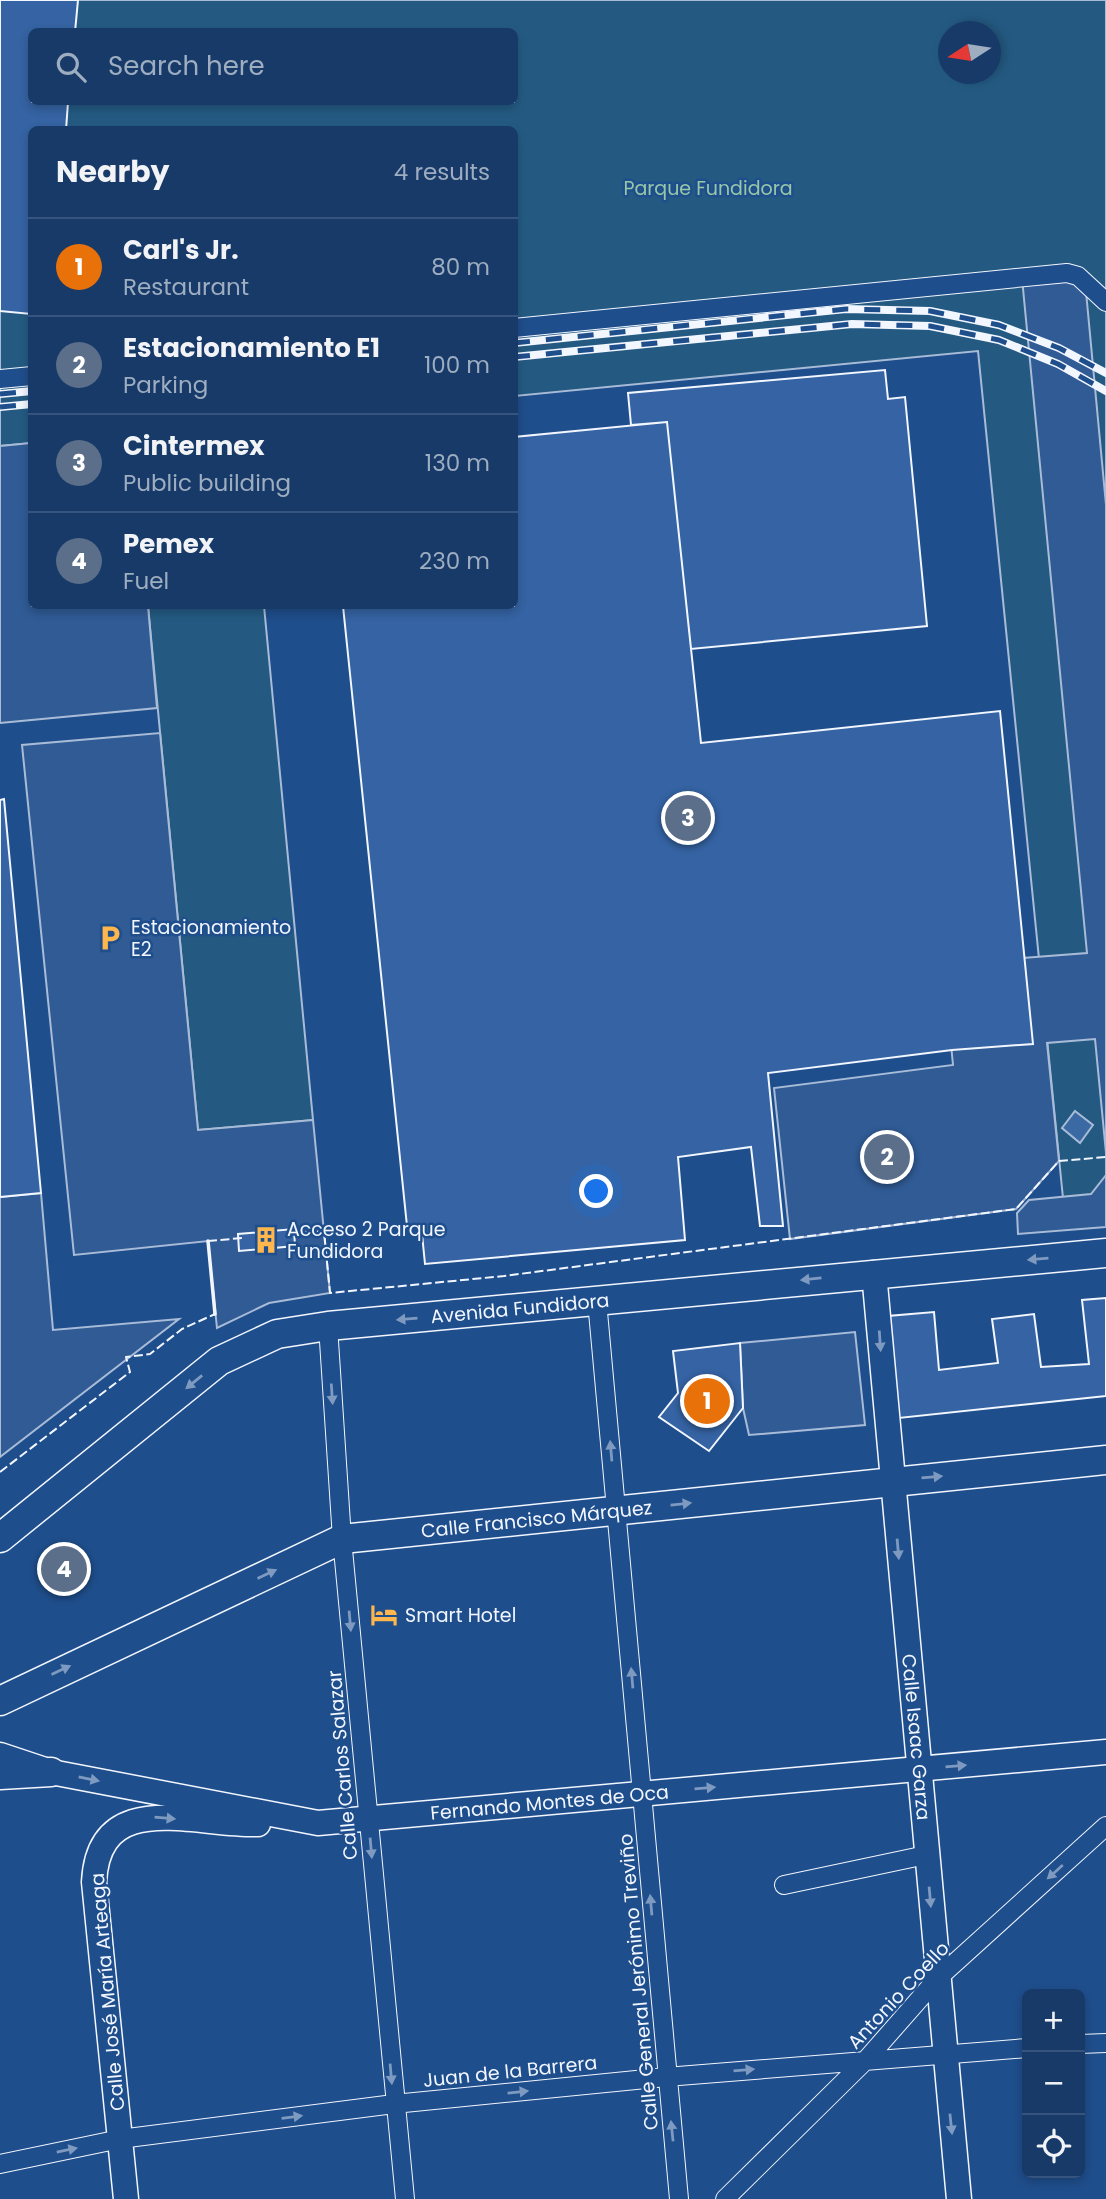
<!DOCTYPE html>
<html lang="en">
<head>
<meta charset="utf-8">
<style>
  :root { --surface:#173a69; --page:#244571; --text:#f1f3f6; --muted:#9eadc0; --line:#36547d; --accent:#ffb74d }
  body { margin:0; font-family:Poppins,sans-serif; background:var(--page); color:var(--text) }
  .controls { position:absolute; right:21px; bottom:21px; display:grid; overflow:hidden; border-radius:10px; box-shadow:0 4px 10px #0003 }
  .controls button { width:63px; height:63px; display:grid; place-items:center; padding:0; border:0; border-bottom:2px solid var(--line); background:var(--surface); color:var(--text); font:35px sans-serif }
  .compass { position:absolute; left:938px; top:21px; width:63px; height:63px; border-radius:50%; background:var(--surface); box-shadow:0 4px 10px #0003; rotate:258deg }
  .you { position:absolute; left:597px; top:1192px; width:24px; height:24px; margin:-18px; border:5px solid #fff; border-radius:50%; background:#1a73e8; box-shadow:0 0 0 10px #1a73e833 }
  .badge { display:grid; place-items:center; width:46px; height:46px; border-radius:50%; background:var(--accent); color:#fff; font-size:23px; font-weight:700 }
  .pin { position:absolute; translate:-50% -50%; border:4px solid #fff; box-shadow:0 2px 7px #0006 }
  .list { margin:0; padding:0; list-style:none }
  h2 { display:flex; justify-content:space-between; align-items:center; height:91px; margin:0; padding:0 28px; font-size:30px }
  h2 small { font-size:23px; font-weight:400; color:var(--muted) }
  .list li { display:grid; grid-template-columns:46px 1fr auto; gap:21px; align-items:center; box-sizing:border-box; height:98px; padding:0 28px; border-top:2px solid var(--line) }
  .list b { display:block; font-size:26px; white-space:nowrap }
  .list p { margin:0; font-size:23px; white-space:nowrap; color:var(--muted) }
  .list em { font-size:23px; font-style:normal; color:var(--muted) }
  .icon { flex:none; width:38px; height:38px; fill:none; stroke:currentColor; stroke-width:2; stroke-linecap:round; stroke-linejoin:round }
  .map { position:relative; flex:none; width:1106px; height:2199px; overflow:hidden }
  .search { position:absolute; background:var(--surface); box-shadow:0 4px 10px #0003; left:28px; top:28px; width:490px; height:77px; display:flex; align-items:center; gap:18px; box-sizing:border-box; padding:0 24px; border-radius:10px; color:var(--muted); font-size:26px }
  .panel { position:absolute; background:var(--surface); box-shadow:0 4px 10px #0003; left:28px; top:126px; width:490px; height:483px; border-radius:10px }
  .map>svg:first-child { display:block }
  .green { fill:#245a82; stroke:#a8bbd7; stroke-width:2; fill-rule:evenodd }
  .parking { fill:#305b95; stroke:#a8bbd7; stroke-width:2 }
  .water { fill:#3b69a3; stroke:#a8bbd7; stroke-width:2 }
  .building { fill:#3563a3; stroke:#f2f6ff; stroke-width:2 }
  .lines { fill:none; stroke-linecap:round; stroke-linejoin:round }
  .street-casing { stroke:#f2f6ff; stroke-width:20 }
  .secondary-casing { stroke:#f2f6ff; stroke-width:27 }
  .primary-casing { stroke:#f2f6ff; stroke-width:31 }
  .street { stroke:#1f4e8c; stroke-width:18 }
  .secondary { stroke:#1f4e8c; stroke-width:24 }
  .primary { stroke:#1f4e8c; stroke-width:28 }
  .rail-casing { stroke:#f2f6ff; stroke-width:8 }
  .rail { stroke:#1f4e8c; stroke-width:5; stroke-dasharray:16; stroke-linecap:butt }
  .fence { stroke:#f2f6ff; stroke-width:2; stroke-dasharray:9 3.5; stroke-linecap:butt }
  .wall { stroke:#f2f6ff; stroke-width:3.5 }
  .oneway { fill:#7e9ac0 }
  .labels { text-anchor:middle; stroke-width:5; stroke-linejoin:round; paint-order:stroke }
  .park-label { font-size:19px; fill:#97c8a6; stroke:#1f4e8c }
  .poi-label { font-size:19px; fill:#f2f6ff; stroke:#1f4e8c; text-anchor:start }
  .street-label { font-size:19px; fill:#f2f6ff; stroke:#1f4e8c }
</style>
</head>
<body>
<div class="map">
<svg width="1106" height="2199" viewBox="0 0 1106 2199">
  <rect width="100%" height="100%" fill="#1f4e8c"/>
  <path class="green" d="M0,0H1106V1215L1065,1218L978,351L515,396L514,130H32L31,443L0,446ZM32,32H514V102H32ZM948,32H990V74H948Z
    M148,606H264L313,1120L198,1130Z"/>
  <path class="parking" d="M1022,278L1085,281L1106,505V1153L1095,1039L1047,1043L1059,1161L1016,1209L790,1239L774,1088L953,1065L943,964L1087,953Z
    M31,443L32,606H148L157,708L0,723V446Z
    M160,733L198,1130L313,1120L330,1293L269,1303L217,1328L208,1241L74,1255L22,745Z
    M1106,1175V1227L1018,1234L1017,1213L1029,1200L1091,1194Z
    M41,1193L53,1330L179,1319L0,1457V1197Z
    M855,1332L865,1425L749,1435L743,1408L740,1343Z"/>
  <path class="water" d="M1075,1111L1093,1125L1080,1143L1062,1128Z"/>
  <path class="building" d="M0,0H78L75,32H32V102H68L66,130H32L31,314L0,311Z
    M885,370L888,399L905,397L927,626L691,649L667,422L631,425L628,393Z
    M667,422L701,743L1000,711L1033,1044L952,1050L768,1073L783,1226H760L751,1147L678,1157L685,1240L425,1264L421,1224L407,1226L343,606H514V437Z
    M4,799L41,1193L0,1197V800Z
    M294,1229L295,1246L239,1251L238,1234Z
    M1106,1298V1396L899,1418L888,1316L934,1312L939,1370L998,1363L992,1319L1034,1314L1041,1367L1089,1364L1082,1300Z
    M740,1343L743,1408L709,1451L659,1417L678,1393L673,1351Z"/>
  <g class="lines">
    <defs>
      <path id="street" d="M514,328L1067,273L1078,276L1106,302
        M0,379L32,376
        M597,1301L679,2199
        M328,1326L342,1539L405,2199
        M784,1885L926,1855
        M1080,2044L1106,2043
        M0,2164L120,2139L394,2104L666,2077L1027,2048
        M725,2199L865,2061L937,1979L1106,1826"/>
      <g id="secondary">
        <path id="s1" d="M874,1273L959,2199"/>
        <path id="s2" d="M0,1755L51,1772L318,1823L1106,1752"/>
        <path d="M126,2199L94,1882C99,1787 195,1826 258,1824"/>
      </g>
      <g id="primary">
        <path id="s3" d="M0,1538L219,1361L277,1334L328,1326L1106,1253"/>
        <path id="s4" d="M0,1701L342,1539L1106,1460"/>
        <path d="M0,1775L51,1772"/>
      </g>
    </defs>
    <use href="#street" class="street-casing"/>
    <use href="#secondary" class="secondary-casing"/>
    <use href="#primary" class="primary-casing"/>
    <use href="#street" class="street"/>
    <use href="#secondary" class="secondary"/>
    <use href="#primary" class="primary"/>
    <defs>
      <path id="rail" d="M514,343L846,309L930,311L999,325L1059,348L1106,373
        M514,357L852,324L930,326L999,340L1058,364L1106,391
        M0,394L32,391
        M0,407L32,404"/>
    </defs>
    <use href="#rail" class="rail-casing"/>
    <use href="#rail" class="rail"/>
    <path class="fence" d="M292,1234L324,1231L330,1293L504,1276L1016,1209L1059,1161L1106,1157
      M208,1241L243,1238
      M0,1472L130,1372L126,1357L150,1354L182,1329L215,1314"/>
    <path class="wall" d="M208,1241L215,1314"/>
  </g>
  <defs><path id="oneway-solid" d="M-6-.8H1V-3.2L6.5 0L1 3.2V.8H-6Z" transform="scale(1.75)"/></defs>
  <g class="oneway">
    <use href="#oneway-solid" transform="translate(1038 1259) rotate(175)"/>
    <use href="#oneway-solid" transform="translate(811 1279) rotate(174)"/>
    <use href="#oneway-solid" transform="translate(407 1319) rotate(175)"/>
    <use href="#oneway-solid" transform="translate(880 1341) rotate(86)"/>
    <use href="#oneway-solid" transform="translate(194 1382) rotate(141)"/>
    <use href="#oneway-solid" transform="translate(332 1394) rotate(86)"/>
    <use href="#oneway-solid" transform="translate(611 1451) rotate(-95)"/>
    <use href="#oneway-solid" transform="translate(932 1477) rotate(-5)"/>
    <use href="#oneway-solid" transform="translate(681 1504) rotate(-6)"/>
    <use href="#oneway-solid" transform="translate(898 1549) rotate(85)"/>
    <use href="#oneway-solid" transform="translate(267 1574) rotate(-25)"/>
    <use href="#oneway-solid" transform="translate(350 1621) rotate(85)"/>
    <use href="#oneway-solid" transform="translate(61 1670) rotate(-25)"/>
    <use href="#oneway-solid" transform="translate(632 1678) rotate(-95)"/>
    <use href="#oneway-solid" transform="translate(956 1766) rotate(-5)"/>
    <use href="#oneway-solid" transform="translate(89 1779) rotate(11)"/>
    <use href="#oneway-solid" transform="translate(705 1788) rotate(-5)"/>
    <use href="#oneway-solid" transform="translate(165 1818) rotate(5)"/>
    <use href="#oneway-solid" transform="translate(371 1848) rotate(85)"/>
    <use href="#oneway-solid" transform="translate(1055 1872) rotate(138)"/>
    <use href="#oneway-solid" transform="translate(930 1897) rotate(85)"/>
    <use href="#oneway-solid" transform="translate(651 1905) rotate(-95)"/>
    <use href="#oneway-solid" transform="translate(744 2070) rotate(-5)"/>
    <use href="#oneway-solid" transform="translate(391 2074) rotate(85)"/>
    <use href="#oneway-solid" transform="translate(518 2092) rotate(-6)"/>
    <use href="#oneway-solid" transform="translate(292 2117) rotate(-7)"/>
    <use href="#oneway-solid" transform="translate(951 2124) rotate(84)"/>
    <use href="#oneway-solid" transform="translate(672 2131) rotate(-96)"/>
    <use href="#oneway-solid" transform="translate(67 2150) rotate(-12)"/>
  </g>
  <defs>
    <symbol id="parking-bare" viewBox="-9 -9 18 18"><path d="M-3.5-5.5H1a3.5 3.5 0 0 1 0 7H-1V5.5H-3.5ZM-1-3.4V-.6H.8a1.4 1.4 0 0 0 0-2.8Z" fill="#ffb74d" stroke="#1f4e8c" stroke-width="2.5" paint-order="stroke"/></symbol>
    <symbol id="building-bare" viewBox="-9 -9 18 18"><path d="M-4-6H4V6H1V3H-1V6H-4ZM-2.5-4.3h1.7v1.8h-1.7ZM.8-4.3h1.7v1.8H.8ZM-2.5-1h1.7V.8h-1.7ZM.8-1h1.7V.8H.8Z" fill="#ffb74d" stroke="#1f4e8c" stroke-width="2.5" paint-order="stroke"/></symbol>
    <symbol id="hotel-bare" viewBox="-9 -9 18 18"><path d="M-6-4.5h1.5V1H6V5H4.5V3h-9V5H-6ZM-4 0a1.8 1.8 0 1 1 3.6 0ZM.5 0V-2.5h3Q6-2.5 6 0Z" fill="#ffb74d" stroke="#1f4e8c" stroke-width="2.5" paint-order="stroke"/></symbol>
  </defs>
  <g fill-rule="evenodd">
    <use href="#parking-bare" x="91" y="919" width="38" height="38"/>
    <use href="#building-bare" x="247" y="1221" width="38" height="38"/>
    <use href="#hotel-bare" x="365" y="1596" width="38" height="38"/>
  </g>
  <g class="labels">
    <g class="park-label">
      <text x="708" y="195">Parque Fundidora</text>
    </g>
    <g class="poi-label">
      <text x="131" y="934">Estacionamiento<tspan x="131" dy="22">E2</tspan></text>
      <text x="287" y="1236">Acceso 2 Parque<tspan x="287" dy="22">Fundidora</tspan></text>
      <text x="405" y="1622">Smart Hotel</text>
    </g>
    <g class="street-label">
      <text dy="7" stroke="none"><textPath href="#s3" startOffset="590">Avenida Fundidora</textPath></text>
      <text dy="7" stroke="none"><textPath href="#s4" startOffset="574">Calle Francisco Márquez</textPath></text>
      <text dy="7" stroke="none"><textPath href="#s1" startOffset="466">Calle Isaac Garza</textPath></text>
      <text transform="translate(342 1765) rotate(-95)" y="7">Calle Carlos Salazar</text>
      <text dy="7" stroke="none"><textPath href="#s2" startOffset="558">Fernando Montes de Oca</textPath></text>
      <text transform="translate(638 1982) rotate(-95)" y="7">Calle General Jerónimo Treviño</text>
      <text transform="translate(107 1992) rotate(-95)" y="7">Calle José María Arteaga</text>
      <text transform="translate(898 1995) rotate(-47)" y="7">Antonio Coello</text>
      <text transform="translate(510 2071) rotate(-6)" y="7">Juan de la Barrera</text>
    </g>
  </g>
</svg>
<div class="controls">
<button>+</button>
<button>−</button>
<button><svg class="icon" aria-label="locate" viewBox="0 0 24 24"><circle cx="12" cy="12" r="6"/><path d="M12 2v4M12 18v4M2 12h4M18 12h4"/></svg></button>
</div>
<svg class="compass" viewBox="-18 -18 36 36"><path d="M0-13l5 13h-10z" fill="#e53935"/><path d="M0 13l5-13h-10z" fill="#9eadc0"/></svg>
<div class="you"></div>
<div class="pin badge" style="left:707px;top:1401px;background:#e8710a">1</div>
<div class="pin badge" style="left:887px;top:1157px;background:#5c6f8a">2</div>
<div class="pin badge" style="left:688px;top:818px;background:#5c6f8a">3</div>
<div class="pin badge" style="left:64px;top:1569px;background:#5c6f8a">4</div>
<div class="search"><svg class="icon" aria-label="search" viewBox="0 0 24 24"><circle cx="10" cy="10" r="6"/><path d="M15 15l6 6"/></svg>Search here</div>
<section class="panel">
<h2>Nearby<small>4 results</small></h2>
<ul class="list">
<li><span class="badge" style="background:#e8710a">1</span><div><b>Carl's Jr.</b><p>Restaurant</p></div><em>80 m</em></li>
<li><span class="badge" style="background:#5c6f8a">2</span><div><b>Estacionamiento E1</b><p>Parking</p></div><em>100 m</em></li>
<li><span class="badge" style="background:#5c6f8a">3</span><div><b>Cintermex</b><p>Public building</p></div><em>130 m</em></li>
<li><span class="badge" style="background:#5c6f8a">4</span><div><b>Pemex</b><p>Fuel</p></div><em>230 m</em></li>
</ul>
</section>
</div>
</body>
</html>
